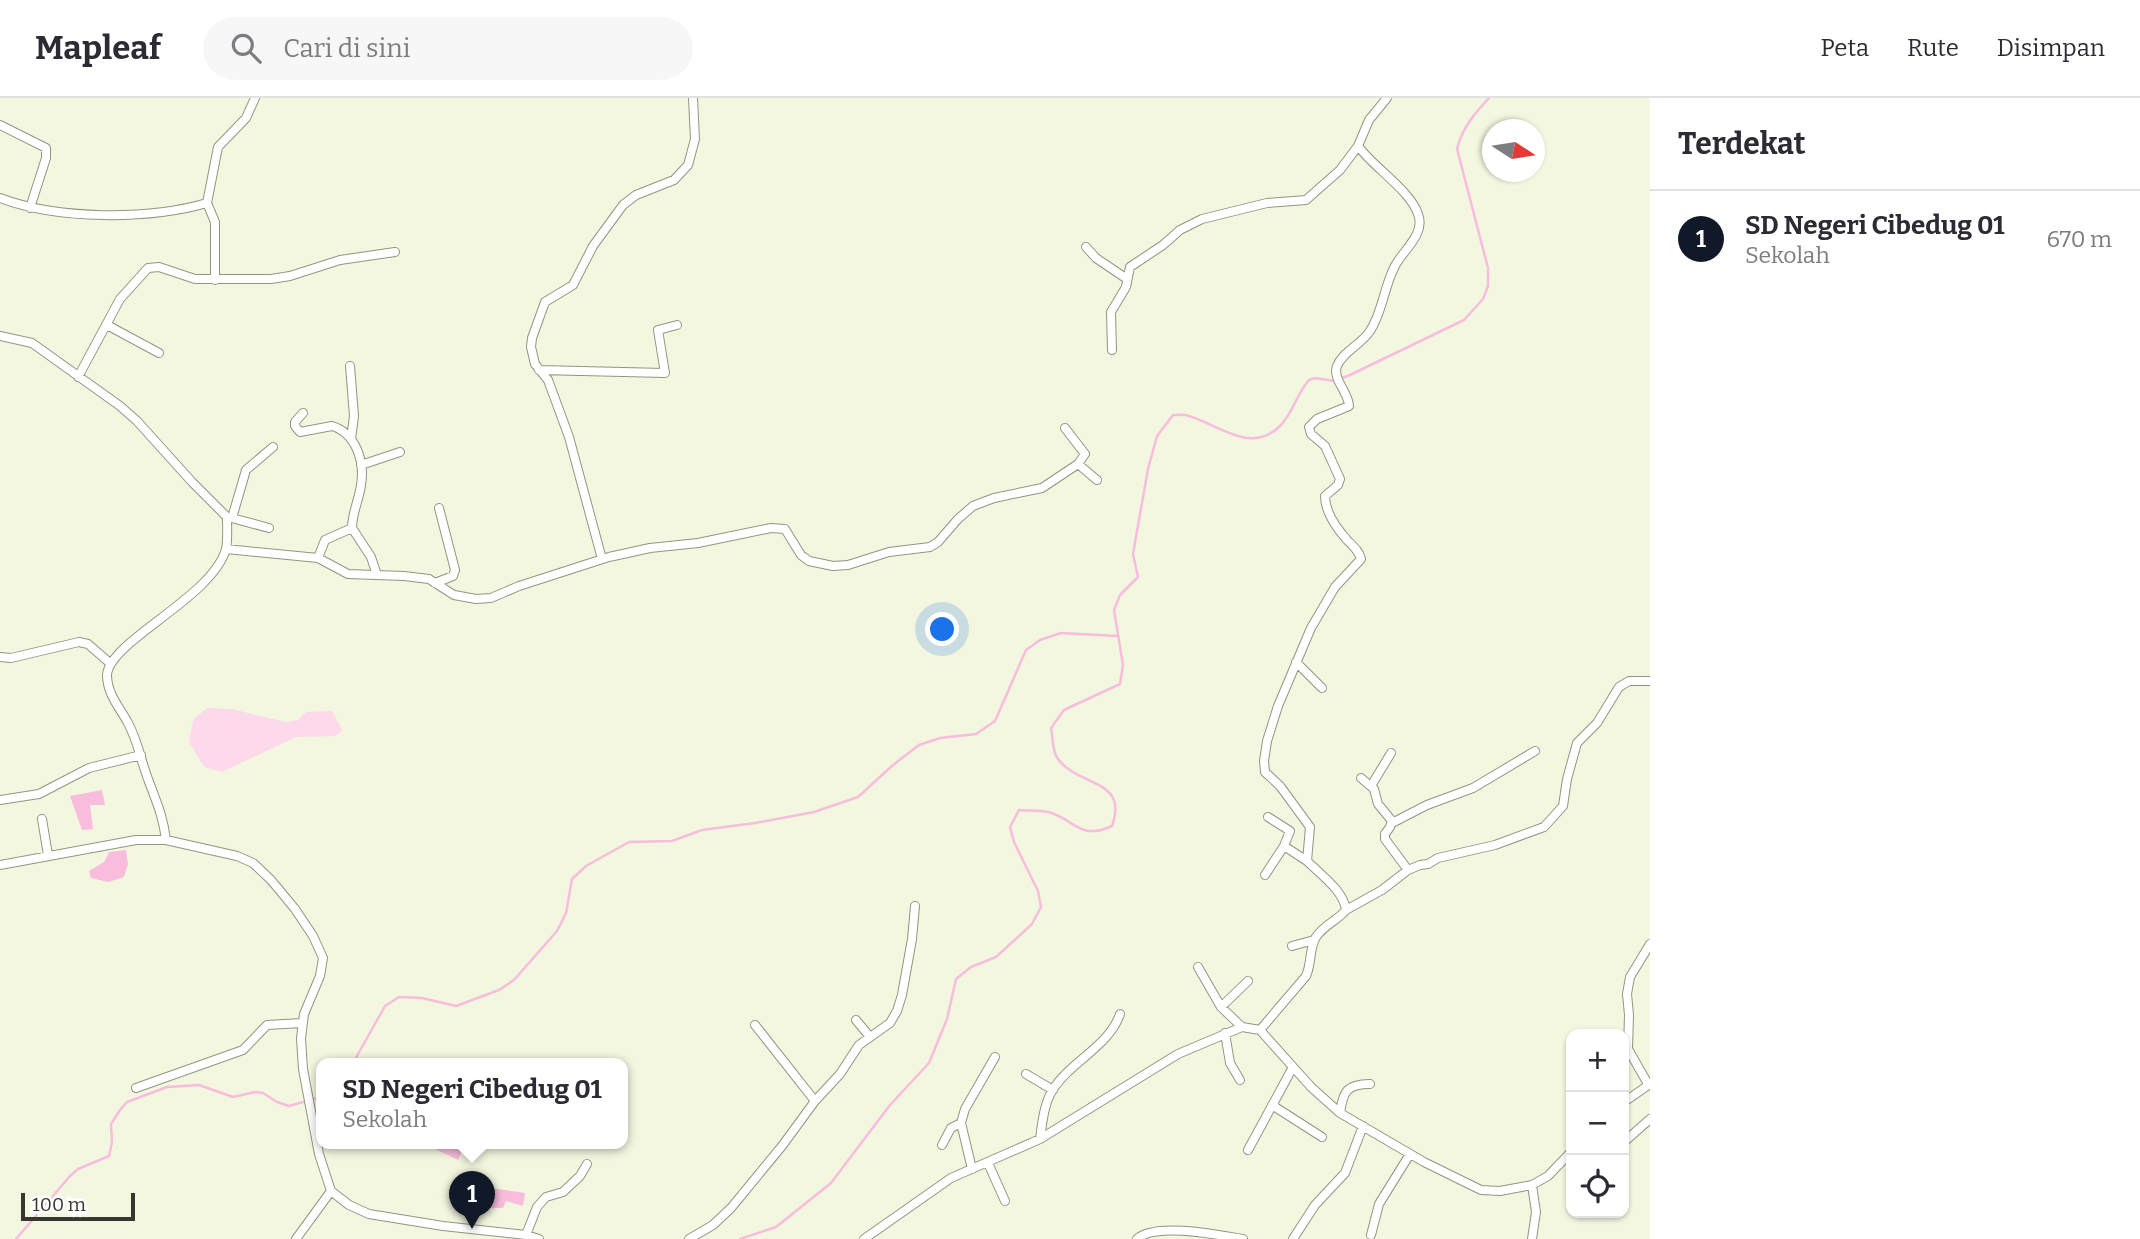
<!DOCTYPE html>
<html lang="id">
<head>
<meta charset="utf-8">
<style>
  :root { --surface:#fff; --page:#f7f7f7; --text:#2b2b33; --muted:#7c7c81; --line:#e1e1e2; --accent:#111827 }
  body { margin:0; font-family:Bitter,serif; background:var(--page); color:var(--text) }
  .controls { position:absolute; right:21px; bottom:21px; display:grid; overflow:hidden; border-radius:14px; box-shadow:0 2px 5px #0004 }
  .controls button { width:63px; height:63px; display:grid; place-items:center; padding:0; border:0; border-bottom:2px solid var(--line); background:var(--surface); color:var(--text); font:35px sans-serif }
  .compass { position:absolute; left:1482px; top:21px; width:63px; height:63px; border-radius:50%; background:var(--surface); box-shadow:0 2px 5px #0004; rotate:102deg }
  .scale { position:absolute; left:21px; bottom:18px; width:114px; box-sizing:border-box; padding-left:7px; border:4px solid #36372e; border-top:0; font-size:19px; line-height:24px; white-space:nowrap; color:#36372e; -webkit-text-stroke:5px #fff; paint-order:stroke }
  .you { position:absolute; left:943px; top:532px; width:24px; height:24px; margin:-18px; border:5px solid #fff; border-radius:50%; background:#1a73e8; box-shadow:0 0 0 10px #1a73e833 }
  .badge { display:grid; place-items:center; width:46px; height:46px; border-radius:50%; background:var(--accent); color:#fff; font-size:23px; font-weight:700 }
  .pin { position:absolute; translate:-50% -58px; filter:drop-shadow(0 2px 4px #0008) }
  .pin::after { content:''; position:absolute; top:37px; width:24px; height:21px; background:inherit; clip-path:polygon(0 0,100% 0,50% 100%) }
  .popup { position:absolute; left:316px; top:960px; width:312px; height:91px; box-sizing:border-box; display:grid; place-content:center; border-radius:14px; background:var(--surface); filter:drop-shadow(0 2px 5px #0005); font-size:23px; white-space:nowrap; color:var(--muted) }
  .popup b { font-size:26px; color:var(--text) }
  .popup::after { content:''; position:absolute; left:50%; top:100%; margin-left:-14px; border:14px solid transparent; border-top-color:var(--surface) }
  .list { margin:0; padding:0; list-style:none }
  h2 { display:flex; justify-content:space-between; align-items:center; height:91px; margin:0; padding:0 28px; font-size:30px }
  h2 small { font-size:23px; font-weight:400; color:var(--muted) }
  .list li { display:grid; grid-template-columns:46px 1fr auto; gap:21px; align-items:center; box-sizing:border-box; height:98px; padding:0 28px; border-top:2px solid var(--line) }
  .list b { display:block; font-size:26px; white-space:nowrap }
  .list p { margin:0; font-size:23px; white-space:nowrap; color:var(--muted) }
  .list em { font-size:23px; font-style:normal; color:var(--muted) }
  .icon { flex:none; width:38px; height:38px; fill:none; stroke:currentColor; stroke-width:2; stroke-linecap:round; stroke-linejoin:round }
  .map { position:relative; flex:none; width:1650px; height:1141px; overflow:hidden }
  header { display:flex; align-items:center; gap:42px; box-sizing:border-box; height:98px; padding:0 35px; background:var(--surface); border-bottom:2px solid var(--line) }
  header strong { font-size:33px }
  nav { display:flex; gap:38px; margin-inline-start:auto; font-size:24px }
  .search { width:490px; height:63px; background:var(--page); display:flex; align-items:center; gap:18px; box-sizing:border-box; padding:0 24px; border-radius:38px; color:var(--muted); font-size:26px }
  main { display:flex }
  aside { flex:1; background:var(--surface) }
  .map>svg:first-child { display:block }
  .green { fill:#fcd9eb }
  .water { fill:#f8bcdd }
  .lines { fill:none; stroke-linecap:round; stroke-linejoin:round }
  .stream { stroke:#f8bcdd; stroke-width:2.5 }
  .minor-casing { stroke:#939581; stroke-width:10 }
  .minor { stroke:#fff; stroke-width:8 }
</style>
</head>
<body>
<header>
<strong>Mapleaf</strong>
<div class="search"><svg class="icon" aria-label="search" viewBox="0 0 24 24"><circle cx="10" cy="10" r="6"/><path d="M15 15l6 6"/></svg>Cari di sini</div>
<nav><a>Peta</a><a>Rute</a><a>Disimpan</a></nav>
</header>
<main>
<div class="map">
<svg width="1650" height="1141" viewBox="0 0 1650 1141">
  <rect width="100%" height="100%" fill="#f4f7e0"/>
  <path class="green" d="M207,610L232,611L285,624L298,622L306,614L332,613L343,633L335,638L296,639L222,674L204,669L189,644L193,622Z"/>
  <path class="water" d="M102,692L105,707H90L93,731L82,732L70,698Z
    M126,752L128,766L124,779L108,784L91,780L89,773L104,764L109,754Z
    M430,1045H457L464,1048L458,1062L429,1048Z
    M483,1089L525,1095L523,1108L506,1103L503,1110H483Z"/>
  <g class="lines">
    <path class="stream" d="M353,965L385,908L399,899L422,900L456,908L499,892L514,882L557,833L566,815L572,781L586,768L629,744L672,743L702,732L755,725L814,714L858,699L893,667L919,647L940,640L976,636L995,623L1026,552L1040,542L1061,535L1117,538
      M16,1141L70,1078L78,1071L109,1058L112,1044L111,1026L120,1012L127,1004L167,989L199,987L233,999L255,994L263,995L277,1004L289,1008L317,1000L322,992
      M740,1141L776,1129L831,1085L890,1007L929,965L947,921L956,881L971,869L996,859L1032,826L1041,809L1038,793L1014,744L1010,729L1019,712C1028,713 1039,712 1048,714C1075,721 1079,743 1112,728C1129,680 1078,689 1058,661C1052,654 1053,639 1051,630L1064,612L1120,586L1123,567L1114,512L1120,497L1138,479L1133,456L1148,371L1157,338L1173,317C1178,317 1184,316 1189,318C1217,326 1251,357 1280,328C1293,315 1297,295 1309,282L1315,280L1334,283L1350,277L1464,222L1483,201L1488,188V170L1457,51C1462,30 1475,15 1489,0"/>
    <defs>
      <path id="minor" d="M0,27L46,50V60L30,110
        M0,100C58,122 148,122 207,105L218,49L246,20L255,0
        M207,105L215,124V182
        M1086,149L1096,160L1127,181
        M107,227L159,255
        M0,238L32,245L120,308L137,323L192,384L227,419C227,429 228,442 226,451C212,500 109,543 107,577C107,596 120,610 128,625C138,643 141,663 148,681C156,703 163,717 166,742
        M1112,252L1111,214L1126,189L1130,169L1163,147L1180,132L1202,121L1267,105L1306,102L1340,72L1358,48L1369,22L1387,0
        M350,268L354,318L351,341
        M539,272L665,275L658,232L677,227
        M78,279L120,201L148,170L159,169L195,181H271L290,178L340,162L395,154
        M303,315L295,324V328L300,334L332,328C356,335 365,364 361,387C359,402 352,415 352,430L325,442L318,460
        M1078,366L1097,382
        M361,367L400,354
        M228,419L269,430
        M232,420L246,372L273,349
        M352,430L371,459L377,477
        M226,451L318,460L348,476L404,478L429,481L454,497L476,501L491,500L519,488L609,459L650,450L698,445L771,430L785,431L801,457L809,463L833,468L848,467L889,454L930,449L938,444L958,421L973,408L994,400L1042,390L1078,366L1085,356L1065,330
        M602,461L569,339L548,282L535,266L531,249L532,240L545,204L573,187L593,148L623,107L636,97L674,82L688,67L695,41L693,0
        M435,485L453,478L455,472L439,410
        M0,559L11,560L79,544L88,546L111,566
        M1296,564L1322,590
        M1361,680L1374,691L1378,706L1392,723L1390,729L1385,736V741L1408,772
        M1371,688L1391,655
        M0,702L39,696L89,670L141,657
        M1268,719L1290,733L1284,748
        M42,721L48,757
        M1392,725L1427,707L1473,690L1535,653
        M0,767L136,742H166L237,758L253,765L271,782L295,811L313,838L323,860L320,878L304,916L301,940L303,971L319,1056L331,1093L349,1107L369,1116L443,1128L526,1137L539,1141
        M1265,777L1284,748L1307,763
        M1346,812L1382,792L1408,772L1420,767L1428,766L1438,760L1495,747L1544,729L1563,708L1567,681L1577,645L1597,625L1619,589L1629,583H1650
        M1292,848L1314,842
        M1198,869L1221,909L1242,929
        M1221,909L1248,883
        M856,922L870,939
        M755,927L815,1003
        M1260,932L1306,878C1312,865 1309,850 1316,839C1324,827 1338,822 1346,812C1344,793 1320,776 1307,763L1310,729L1280,688L1265,674L1264,663L1267,643L1278,608L1311,530L1335,489L1361,461C1359,453 1354,449 1348,443C1338,432 1325,414 1325,398L1338,387L1340,381L1325,348L1311,336L1309,329L1317,321L1349,308C1349,295 1332,281 1337,268C1343,253 1362,246 1370,233C1383,213 1384,188 1395,168C1403,152 1426,136 1418,116C1410,92 1374,70 1358,48
        M1225,935L1230,965L1240,982
        M1026,976L1053,992
        M1648,986L1628,951L1629,917L1627,896L1630,879L1650,846
        M136,990L243,952L267,927L302,925
        M1624,1004L1650,986
        M1272,1007L1322,1039
        M1340,1015C1343,993 1347,986 1370,986
        M1040,1041C1042,1026 1044,1006 1052,993C1069,964 1109,949 1120,916
        M1624,1044L1650,1021
        M942,1047L951,1030L961,1025
        M1248,1052L1293,969
        M988,1065L1005,1103
        M972,1071L961,1025L965,1011L995,959
        M1532,1087L1536,1114L1532,1141
        M526,1137L537,1109L546,1099L563,1094L580,1078L587,1066
        M1371,1137L1379,1106L1410,1056
        M296,1141L331,1093
        M689,1141L713,1127L731,1110L782,1048L815,1003L840,976L859,947L890,925L897,913L902,897L912,841L915,808
        M864,1141L951,1080L1040,1041L1178,956L1242,929L1260,932L1311,989L1340,1015L1424,1064L1481,1092L1500,1093L1532,1087L1548,1078L1571,1054
        M1137,1141C1155,1124 1219,1137 1243,1141
        M1293,1141L1315,1107L1345,1075L1363,1028"/>
    </defs>
    <use href="#minor" class="minor-casing"/>
    <use href="#minor" class="minor"/>
  </g>
</svg>
<div class="controls">
<button>+</button>
<button>−</button>
<button><svg class="icon" aria-label="locate" viewBox="0 0 24 24"><circle cx="12" cy="12" r="6"/><path d="M12 2v4M12 18v4M2 12h4M18 12h4"/></svg></button>
</div>
<svg class="compass" viewBox="-18 -18 36 36"><path d="M0-13l5 13h-10z" fill="#e53935"/><path d="M0 13l5-13h-10z" fill="#7c7c81"/></svg>
<div class="scale">100 m</div>
<div class="you"></div>
<div class="pin badge" style="left:472px;top:1131px">1</div>
<div class="popup"><b>SD Negeri Cibedug 01</b>Sekolah</div>
</div>
<aside>
<h2>Terdekat<small></small></h2>
<ul class="list">
<li><span class="badge">1</span><div><b>SD Negeri Cibedug 01</b><p>Sekolah</p></div><em>670 m</em></li>
</ul>
</aside>
</main>
</body>
</html>
